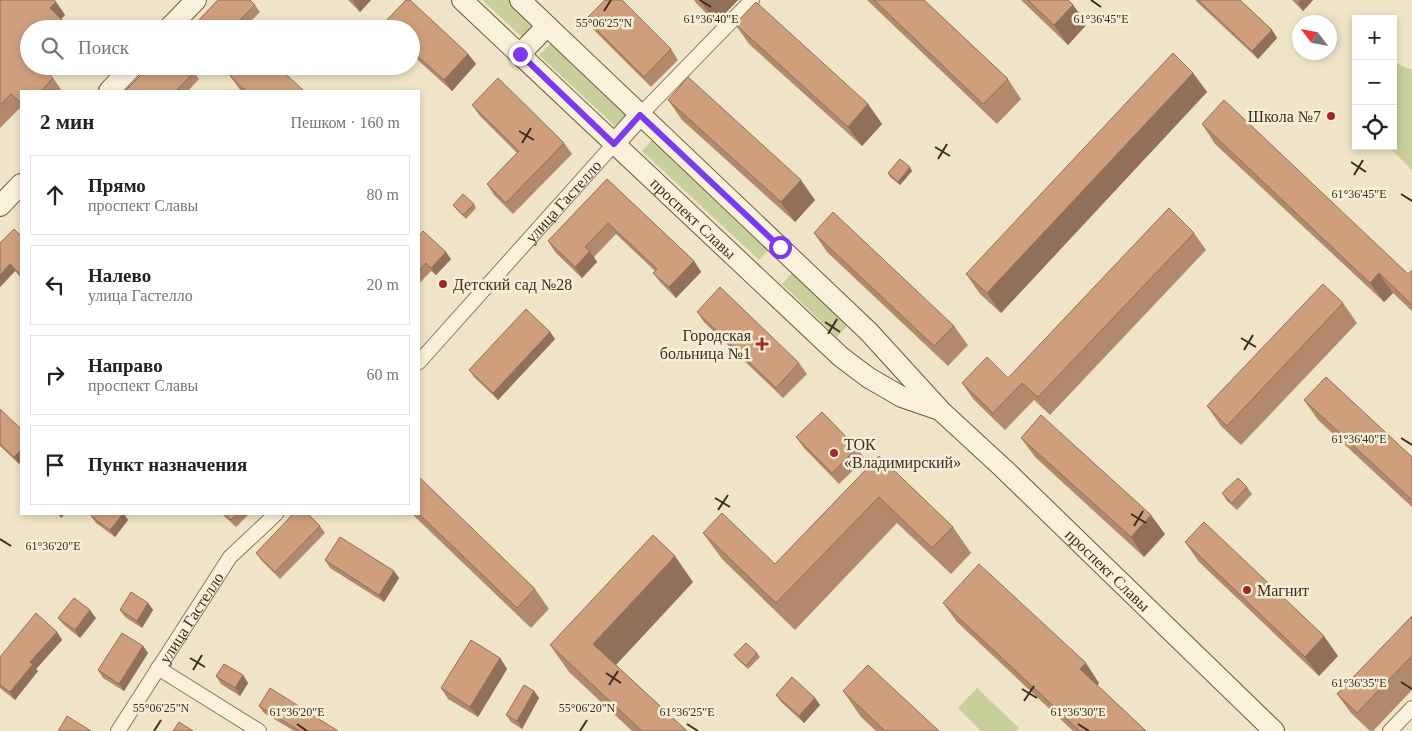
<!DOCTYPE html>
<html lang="ru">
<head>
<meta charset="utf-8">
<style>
  :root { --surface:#fff; --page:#f2f2f2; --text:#222; --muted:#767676; --line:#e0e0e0 }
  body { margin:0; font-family:"Times New Roman",serif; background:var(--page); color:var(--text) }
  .controls { position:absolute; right:15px; top:15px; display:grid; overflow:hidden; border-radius:0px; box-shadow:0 2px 8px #0003 }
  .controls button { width:45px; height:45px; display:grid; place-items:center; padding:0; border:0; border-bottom:1px solid var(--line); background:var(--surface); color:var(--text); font:25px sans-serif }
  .compass { position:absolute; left:1292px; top:15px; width:45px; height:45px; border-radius:50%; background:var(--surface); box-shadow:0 2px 8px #0003; rotate:302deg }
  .stop { position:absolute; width:15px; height:15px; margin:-11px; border:4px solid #7c3aed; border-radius:50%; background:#fff }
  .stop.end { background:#7c3aed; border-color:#fff; box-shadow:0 1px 5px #0008 }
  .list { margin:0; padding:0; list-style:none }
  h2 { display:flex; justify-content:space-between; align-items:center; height:65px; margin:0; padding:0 20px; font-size:21px }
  h2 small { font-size:16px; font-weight:400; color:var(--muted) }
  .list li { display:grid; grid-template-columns:32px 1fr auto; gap:15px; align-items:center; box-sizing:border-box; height:80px; margin:0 10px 10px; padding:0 10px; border:1px solid var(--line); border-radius:0px }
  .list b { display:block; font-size:19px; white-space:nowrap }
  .list p { margin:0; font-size:16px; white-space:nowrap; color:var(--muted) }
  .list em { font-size:16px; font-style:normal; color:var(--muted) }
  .icon { flex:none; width:28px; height:28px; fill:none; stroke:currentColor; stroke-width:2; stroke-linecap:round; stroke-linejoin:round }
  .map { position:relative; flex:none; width:1412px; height:731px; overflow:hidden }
  .search { position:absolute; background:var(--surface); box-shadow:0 2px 8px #0003; left:20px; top:20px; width:400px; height:55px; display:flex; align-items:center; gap:12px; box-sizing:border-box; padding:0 18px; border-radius:28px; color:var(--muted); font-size:19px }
  .panel { position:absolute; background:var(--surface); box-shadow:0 2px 8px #0003; left:20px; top:90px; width:400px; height:425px; border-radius:0px }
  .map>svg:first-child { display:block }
  .green { fill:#c9cf9b }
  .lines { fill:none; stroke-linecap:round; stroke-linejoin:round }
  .street-casing { stroke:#8d765c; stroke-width:16 }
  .secondary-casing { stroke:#6f573f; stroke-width:22 }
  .street { stroke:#faf1dc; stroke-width:14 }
  .secondary { stroke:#faf1dc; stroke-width:20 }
  .wall { fill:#b2896c }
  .shaded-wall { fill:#916f58 }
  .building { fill:#cf9f7d; stroke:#916f58 }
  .route { stroke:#7c3aed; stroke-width:6 }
  .ticks { fill:none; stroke:#3d2e20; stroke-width:2 }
  .poi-dot { fill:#9e2a2b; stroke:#f7eed8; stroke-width:2 }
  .labels { text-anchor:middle; stroke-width:5; stroke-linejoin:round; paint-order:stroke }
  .poi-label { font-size:16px; fill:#3d2e20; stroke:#f7eed8; text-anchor:start }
  .street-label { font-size:16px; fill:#3d2e20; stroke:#f7eed8 }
  .ticks-label { font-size:12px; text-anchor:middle; fill:#3d2e20; stroke:#f7eed8; stroke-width:5; stroke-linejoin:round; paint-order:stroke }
</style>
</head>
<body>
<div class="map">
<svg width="1412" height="731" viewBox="0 0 1412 731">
  <rect width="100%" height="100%" fill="#f0e4c8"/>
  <path class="green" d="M482,0H510L538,26L525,40Z
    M552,42L628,113L615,126L539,55Z
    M1393,62L1412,70V170L1388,146H1393Z
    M654,138L771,248L759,260L642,151Z
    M793,272L849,324L837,337L782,284Z
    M977,688L1019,728L1016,731H981L958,708Z"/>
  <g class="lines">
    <defs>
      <g id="street">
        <path d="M640,115L752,0"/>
        <path id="s1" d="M419,362L614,144"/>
        <path d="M158,668L259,731"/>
        <path id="s2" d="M118,731L230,557L276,514"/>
        <path d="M1390,731L1412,708"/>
      </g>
      <g id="secondary">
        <path id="s3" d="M462,0L841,357L869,378L902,397L937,409"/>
        <path id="s4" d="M520,0L869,332L941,411L1004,469L1274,731"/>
        <path d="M168,29L196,0"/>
        <path d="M520,54L547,26"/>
        <path d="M109,91L133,66"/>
        <path d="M614,144L640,115"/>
        <path d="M0,206L21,184"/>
      </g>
    </defs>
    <use href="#street" class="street-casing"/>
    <use href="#secondary" class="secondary-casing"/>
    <use href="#street" class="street"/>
    <use href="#secondary" class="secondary"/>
  </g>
  <path class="wall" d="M0,0L56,2L65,15L61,19L29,66H59L50,75L53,78L62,91H21V107L0,128Z
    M348,0H371L360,12Z
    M406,0H410L468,54L476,64L452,91L411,54V29H386L383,24Z
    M694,0H738L716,23L697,4Z
    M867,0H924L1008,79L1021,99L997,124Z
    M1021,0H1068L1073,5L1087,24L1068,45Z
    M1195,0H1240L1272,30L1277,38L1258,59Z
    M1292,0H1313L1303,11Z
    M255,5L260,12L243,29H189Z
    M586,19L671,49L678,60L651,87L594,30Z
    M735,24L868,104L882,124L862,146L749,44Z
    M194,72L199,79L188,91H125Z
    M1193,73L1207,92L1001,313L980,294L966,274Z
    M230,76L304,91H241Z
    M668,100L815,200L795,222L682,120Z
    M472,105L564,143L572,154L513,214L494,195L487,184L517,153L480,116Z
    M1202,124L1408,274L1412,270V311L1393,293L1384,302L1215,144Z
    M912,171L900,185L890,177L888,173Z
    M607,179L694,261L701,272L676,298L661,283L653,273L655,271L616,234L594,257L597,262L582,278L555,252L548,241Z
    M474,204L476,208L466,219L456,209L453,205Z
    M814,233L954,326L968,345L948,366L827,252Z
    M1194,233L1206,250L1050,415L1034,400L1005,430L974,400L962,383L1008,378Z
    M21,236V278L15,271L0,287V243Z
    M419,236L451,259L436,275L431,271L419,284Z
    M1343,303L1357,323L1241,445L1221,426L1207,406Z
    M697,312L799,363L807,374L783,398L704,322Z
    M550,332L555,339L498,400L474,377L469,370Z
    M1304,400L1412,457V507L1318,420Z
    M0,409L19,464L0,446Z
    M796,437L857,448L865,459L839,484L804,448Z
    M1021,438L1165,534L1144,557L1035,457Z
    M879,456L953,527L971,553L951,574L897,523L795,630L722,559L703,533L775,564Z
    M1247,487L1252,494L1237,510L1227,501L1222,493Z
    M93,514H124L128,520L115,537L96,523L91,516Z
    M222,514H249L236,527Z
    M412,514H419L535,589L549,609L531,628Z
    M320,526L325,533L280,579L261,560L256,553Z
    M1185,542L1338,656L1319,676L1199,562Z
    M325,560L399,578L384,602L330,568Z
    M693,582L616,665L687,731H632L569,672L550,645Z
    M148,603L153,610L142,628L125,617L120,610Z
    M943,603L1099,683L1097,685L1146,731H1073L957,622Z
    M1412,616V690L1373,731H1370L1351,713L1337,694Z
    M58,618H96L80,638L64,625Z
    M57,632L62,640L36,669L38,671L15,700L0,688V657Z
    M143,646L148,653L124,691L103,678L98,670Z
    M757,653L760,657L748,669L737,659L734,655Z
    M500,658L507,669L478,717L448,699L441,688Z
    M243,675L248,683L240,696L221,684L216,676Z
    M534,691L539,698L522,729L511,722L506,715Z
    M843,691L939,731H876L861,717Z
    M776,695L815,698L820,705L804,723L781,702Z
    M259,706L338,731H294L264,713Z"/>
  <path class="shaded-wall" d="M354,0H371L360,12L353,1Z
    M705,0H738L716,23L702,3Z
    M1300,0H1313L1303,11L1298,3Z
    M56,2L65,15L59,21L50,8Z
    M1073,5L1087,24L1068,45L1054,25Z
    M1272,30L1277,38L1258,59L1252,51Z
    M468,54L476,64L452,91L444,80Z
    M1193,73L1207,92L1001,313L987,293Z
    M868,104L882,124L862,146L848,127Z
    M910,167L912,171L900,185L898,182Z
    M801,180L815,200L795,222L781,202Z
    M590,251L597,262L582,278L575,267Z
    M446,252L451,259L436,275L431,268Z
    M694,261L701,272L676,298L669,287Z
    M10,264L15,271L0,287V275Z
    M1379,273L1393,293L1384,302L1370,283Z
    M550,332L555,339L498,400L493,393Z
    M21,450V462L19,464L14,457Z
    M58,514H65L61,518Z
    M123,514H124L128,520L115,537L110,530Z
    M1151,515L1165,534L1144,557L1131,537Z
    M675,556L693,582L611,670L593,644Z
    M394,571L399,578L384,602L379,595Z
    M148,603L153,610L142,628L137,621Z
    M90,610L96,618L80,638L75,630Z
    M57,632L62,640L36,669L38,671L15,700L10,692L30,662Z
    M1324,636L1338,656L1319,676L1305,657Z
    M143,646L148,653L124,691L119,684Z
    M500,658L507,669L478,717L470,707Z
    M1086,663L1099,683L1094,689L1080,669Z
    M243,675L248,683L240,696L235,688Z
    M534,691L539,698L522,729L517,721Z
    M815,698L820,705L804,723L799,716Z"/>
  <path class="building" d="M0,0H54L56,2L50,8L71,29H29V66H41L53,78L41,91H21V103L11,94L0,105Z
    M218,0H250L255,5L231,29H190Z
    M406,0H410L468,54L444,80L411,50V29H388L383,24Z
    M605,0H622L671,49L644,77L586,19Z
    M699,0H705L702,3Z
    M874,0H924L1008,79L983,104Z
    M1028,0H1068L1073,5L1054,25Z
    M1198,0H1240L1272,30L1252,51Z
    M756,2L868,104L848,127L735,24Z
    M1173,53L1193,73L987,293L966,274Z
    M150,66H188L194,72L176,91H125Z
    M240,66H277L304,91H246L230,76Z
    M688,77L801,180L781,202L668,100Z
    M498,78L564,143L506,203L487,184L519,151L472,105Z
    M1224,100L1408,274L1412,270V305L1379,273L1370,283L1202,124Z
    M900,159L910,167L898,182L888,173Z
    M607,179L694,261L669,287L653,273L657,269L608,223L585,247L590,251L575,267L548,241Z
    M463,194L474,204L463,215L453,205Z
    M1169,208L1194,233L1038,397L1022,383L993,413L962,383L987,357L1008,378Z
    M833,212L954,326L934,346L814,233Z
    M14,229L21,236V275L10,264L0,275V243Z
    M423,231L446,252L431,268L426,263L419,271V236Z
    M1323,284L1343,303L1227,426L1207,406Z
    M720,287L799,363L776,388L697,312Z
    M526,309L550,332L493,393L469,370Z
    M1326,377L1412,457V500L1304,400Z
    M0,409L21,429V450L14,457L0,444Z
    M822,412L857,448L832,473L796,437Z
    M1041,415L1151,515L1131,537L1021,438Z
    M879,456L953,527L932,548L879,497L776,603L703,533L722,513L775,564Z
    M419,477L535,589L517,608L419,514Z
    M1238,478L1247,487L1232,503L1222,493Z
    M93,514H123L110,530L91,516Z
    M224,514H237L231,520Z
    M293,514H308L320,526L275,572L256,553Z
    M1204,522L1324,636L1305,657L1185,542Z
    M653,535L675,556L593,644L687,731H642L550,645Z
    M340,537L394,571L379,595L325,560Z
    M979,564L1086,663L1080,669L1146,731H1080L943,603Z
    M131,592L148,603L137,621L120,610Z
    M74,598L90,610L75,630L58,618Z
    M36,613L57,632L30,662L33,664L10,692L0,685V657Z
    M1412,616V656L1357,713L1337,694Z
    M122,633L143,646L119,684L98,670Z
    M471,640L500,658L470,707L441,688Z
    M746,643L757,653L746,666L734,655Z
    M224,664L243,675L235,688L216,676Z
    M868,665L939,731H885L843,691Z
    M792,677L815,698L799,716L776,695Z
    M524,685L534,691L517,721L506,715Z
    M270,688L338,731H300L259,706Z
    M67,716L91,731H58Z
    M179,722L193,731H173Z"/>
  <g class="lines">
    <path class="route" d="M520,54L614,144L640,115L780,247"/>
  </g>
  <path class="ticks" d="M700,0L711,7M1091,0L1101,7M604,11L611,0M519,131L534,140M522,143L531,128M935,147L950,156M938,159L947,144M1351,162L1366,172M1354,175L1363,160M1401,194L1412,201M825,322L840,332M828,334L837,319M1241,338L1256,347M1244,350L1253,335M1401,438L1412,445M715,498L730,507M718,510L728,495M1131,514L1146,523M1134,526L1143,511M0,539L11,546M190,658L205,667M193,670L202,655M606,673L621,683M1401,682L1412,689M609,685L618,671M1022,689L1037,698M1024,701L1034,686M297,724L307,731M687,724L698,731M1078,724L1089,731M154,731L161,720M580,731L587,720"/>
  <g class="poi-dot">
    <circle cx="1331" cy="116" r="5"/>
    <circle cx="443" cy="284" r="5"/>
    <path d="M759.5 336.5h5v5h5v5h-5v5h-5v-5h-5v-5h5z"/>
    <circle cx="834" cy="453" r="5"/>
    <circle cx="1247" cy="590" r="5"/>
  </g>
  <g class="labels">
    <g class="poi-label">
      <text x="1321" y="122" text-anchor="end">Школа №7</text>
      <text x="453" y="290">Детский сад №28</text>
      <text x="751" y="341" text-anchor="end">Городская<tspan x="751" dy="18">больница №1</tspan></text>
      <text x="844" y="450">ТОК<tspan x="844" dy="18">«Владимирский»</tspan></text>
      <text x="1257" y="596">Магнит</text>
    </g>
    <g class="street-label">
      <text dy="6" stroke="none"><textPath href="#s1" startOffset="216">улица Гастелло</textPath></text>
      <text dy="6" stroke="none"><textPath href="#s3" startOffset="318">проспект Славы</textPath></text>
      <text dy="6" stroke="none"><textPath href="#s4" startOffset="819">проспект Славы</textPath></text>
      <text dy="6" stroke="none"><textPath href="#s2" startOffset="135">улица Гастелло</textPath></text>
    </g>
  </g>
  <g class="ticks-label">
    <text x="711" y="23">61°36'40"E</text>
    <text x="1101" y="23">61°36'45"E</text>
    <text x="604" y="27">55°06'25"N</text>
    <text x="1359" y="198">61°36'45"E</text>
    <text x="1359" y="443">61°36'40"E</text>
    <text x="53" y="550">61°36'20"E</text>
    <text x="1359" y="687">61°36'35"E</text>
    <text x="161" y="712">55°06'25"N</text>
    <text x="587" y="712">55°06'20"N</text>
    <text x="297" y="716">61°36'20"E</text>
    <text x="687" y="716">61°36'25"E</text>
    <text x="1078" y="716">61°36'30"E</text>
  </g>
</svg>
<div class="controls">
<button>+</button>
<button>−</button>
<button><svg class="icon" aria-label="locate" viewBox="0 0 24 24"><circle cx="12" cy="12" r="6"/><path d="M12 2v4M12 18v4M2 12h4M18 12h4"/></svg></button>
</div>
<svg class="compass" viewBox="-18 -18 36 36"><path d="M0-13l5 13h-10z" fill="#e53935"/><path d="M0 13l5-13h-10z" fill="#767676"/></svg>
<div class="stop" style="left:780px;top:247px"></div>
<div class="stop end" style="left:520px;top:54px"></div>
<div class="search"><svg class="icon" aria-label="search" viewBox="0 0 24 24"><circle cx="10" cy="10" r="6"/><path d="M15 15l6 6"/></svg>Поиск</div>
<section class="panel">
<h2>2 мин<small>Пешком · 160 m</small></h2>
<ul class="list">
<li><svg class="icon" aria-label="ahead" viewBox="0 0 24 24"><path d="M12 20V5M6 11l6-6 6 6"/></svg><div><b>Прямо</b><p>проспект Славы</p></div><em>80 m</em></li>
<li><svg class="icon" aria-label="left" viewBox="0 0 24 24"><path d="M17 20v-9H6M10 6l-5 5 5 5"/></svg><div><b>Налево</b><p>улица Гастелло</p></div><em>20 m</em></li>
<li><svg class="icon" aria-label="right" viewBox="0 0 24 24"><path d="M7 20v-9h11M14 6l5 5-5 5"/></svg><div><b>Направо</b><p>проспект Славы</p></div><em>60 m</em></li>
<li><svg class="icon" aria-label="arrive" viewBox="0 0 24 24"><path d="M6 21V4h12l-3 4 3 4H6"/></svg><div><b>Пункт назначения</b></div></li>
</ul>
</section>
</div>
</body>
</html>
